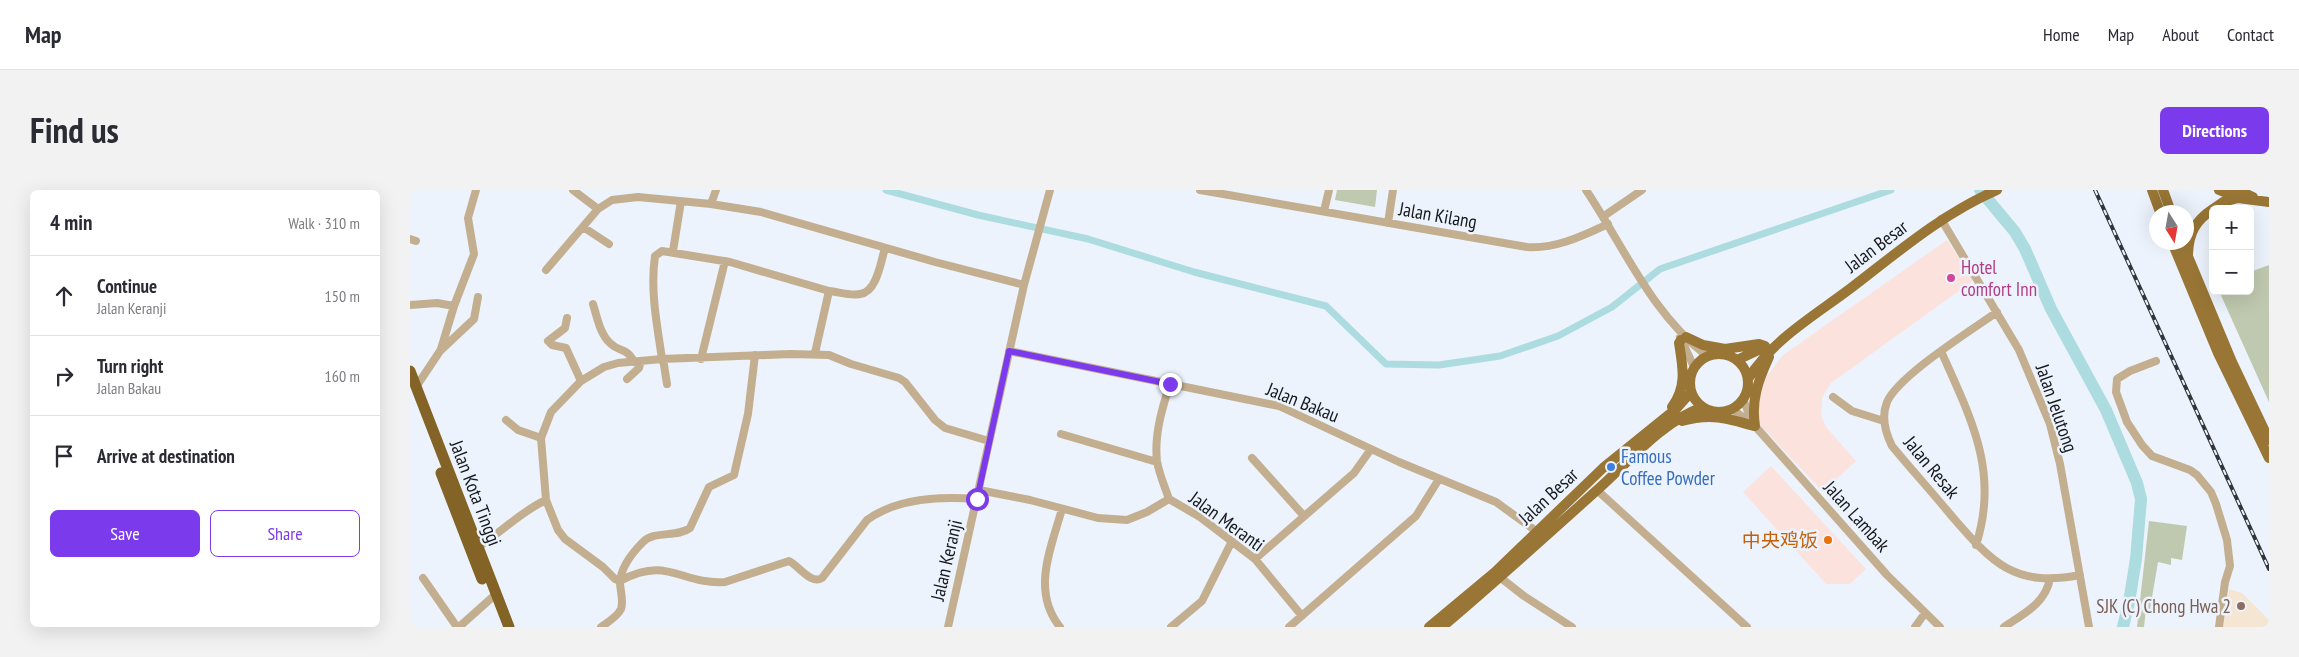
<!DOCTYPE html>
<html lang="en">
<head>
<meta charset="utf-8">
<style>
  :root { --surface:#fff; --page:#f2f2f3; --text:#2b2b33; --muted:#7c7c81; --line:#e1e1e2; --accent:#7c3aed }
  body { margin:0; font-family:"PT Sans Narrow","Noto Sans SC",sans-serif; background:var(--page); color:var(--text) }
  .controls { position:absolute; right:15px; top:15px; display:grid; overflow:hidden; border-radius:8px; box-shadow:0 5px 20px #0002 }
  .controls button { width:45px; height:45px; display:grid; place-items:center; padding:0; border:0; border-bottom:1px solid var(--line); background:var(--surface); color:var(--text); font:25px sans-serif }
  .compass { position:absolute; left:1739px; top:15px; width:45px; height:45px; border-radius:50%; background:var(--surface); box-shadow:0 5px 20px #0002; rotate:169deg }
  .stop { position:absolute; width:15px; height:15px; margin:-11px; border:4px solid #7c3aed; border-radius:50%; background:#fff }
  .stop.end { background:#7c3aed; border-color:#fff; box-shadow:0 1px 5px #0008 }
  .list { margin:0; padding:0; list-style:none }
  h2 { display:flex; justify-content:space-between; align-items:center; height:65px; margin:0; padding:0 20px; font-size:21px }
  h2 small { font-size:16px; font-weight:400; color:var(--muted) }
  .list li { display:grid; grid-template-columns:32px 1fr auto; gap:15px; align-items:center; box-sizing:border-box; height:80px; padding:0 20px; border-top:1px solid var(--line) }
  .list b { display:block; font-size:19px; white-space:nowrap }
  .list p { margin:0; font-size:16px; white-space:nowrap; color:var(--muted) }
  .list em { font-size:16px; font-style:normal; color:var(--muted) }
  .actions { display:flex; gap:10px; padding:15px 20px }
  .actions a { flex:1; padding:11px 0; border:1px solid var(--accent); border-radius:8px; text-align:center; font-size:18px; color:var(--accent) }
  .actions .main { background:var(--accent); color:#fff }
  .icon { flex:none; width:28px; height:28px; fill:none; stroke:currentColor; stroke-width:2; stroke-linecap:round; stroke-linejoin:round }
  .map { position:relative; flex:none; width:1859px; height:437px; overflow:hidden; border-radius:8px }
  header { display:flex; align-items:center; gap:30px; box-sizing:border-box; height:70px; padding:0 25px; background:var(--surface); border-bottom:1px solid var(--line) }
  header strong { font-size:24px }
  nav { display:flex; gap:28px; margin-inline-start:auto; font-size:18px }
  .intro { display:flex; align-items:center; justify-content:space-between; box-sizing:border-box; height:120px; padding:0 30px }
  h1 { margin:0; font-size:35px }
  .button { padding:12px 22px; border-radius:8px; background:var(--accent); color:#fff; font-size:18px; font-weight:700 }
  main { display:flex; gap:30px; padding:0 30px }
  aside { flex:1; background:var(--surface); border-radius:8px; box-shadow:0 5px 20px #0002 }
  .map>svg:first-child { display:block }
  .commercial { fill:#fce2dd }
  .education { fill:#f5e6d3 }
  .green { fill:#bfc9af }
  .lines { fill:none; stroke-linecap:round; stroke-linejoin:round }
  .canal { stroke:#acdcdf; stroke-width:7 }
  .river { stroke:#acdcdf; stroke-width:12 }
  .minor { stroke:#c3af8f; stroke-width:8 }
  .major { stroke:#997635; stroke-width:10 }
  .highway { stroke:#846326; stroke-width:11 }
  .rail-casing { stroke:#323539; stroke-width:4 }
  .rail { stroke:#ecf3fc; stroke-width:2; stroke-dasharray:5.5; stroke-linecap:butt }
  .route { stroke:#7c3aed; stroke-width:6 }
  .hotel-dot { fill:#d1479c; stroke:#ecf3fc; stroke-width:2 }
  .shop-dot { fill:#3f7fe0; stroke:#ecf3fc; stroke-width:2 }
  .food-dot { fill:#e8710a; stroke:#ecf3fc; stroke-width:2 }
  .education-dot { fill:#8d6e63; stroke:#ecf3fc; stroke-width:2 }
  .labels { text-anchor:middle; stroke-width:5; stroke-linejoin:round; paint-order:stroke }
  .street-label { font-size:19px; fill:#16191c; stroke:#ecf3fc }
  .hotel-label { font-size:19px; fill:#b23c85; stroke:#ecf3fc; text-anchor:start }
  .shop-label { font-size:19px; fill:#366cbe; stroke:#ecf3fc; text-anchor:start }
  .food-label { font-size:19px; fill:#c56008; stroke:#ecf3fc; text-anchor:end }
  .education-label { font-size:19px; fill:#785e54; stroke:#ecf3fc; text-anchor:end }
</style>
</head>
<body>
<header>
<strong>Map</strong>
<nav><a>Home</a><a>Map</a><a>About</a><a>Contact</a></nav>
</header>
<div class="intro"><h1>Find us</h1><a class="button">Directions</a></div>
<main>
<aside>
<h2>4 min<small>Walk · 310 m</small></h2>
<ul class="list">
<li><svg class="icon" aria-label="ahead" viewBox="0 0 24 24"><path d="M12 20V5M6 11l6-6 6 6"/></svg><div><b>Continue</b><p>Jalan Keranji</p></div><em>150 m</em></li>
<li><svg class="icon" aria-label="right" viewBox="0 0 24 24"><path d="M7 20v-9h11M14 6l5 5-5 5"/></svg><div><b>Turn right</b><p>Jalan Bakau</p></div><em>160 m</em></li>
<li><svg class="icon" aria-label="arrive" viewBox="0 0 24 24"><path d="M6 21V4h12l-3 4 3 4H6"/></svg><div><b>Arrive at destination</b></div></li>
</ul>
<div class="actions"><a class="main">Save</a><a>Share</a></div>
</aside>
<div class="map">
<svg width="1859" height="437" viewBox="0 0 1859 437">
  <rect width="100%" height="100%" fill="#ecf3fc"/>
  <path class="commercial" d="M1537,50L1564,90L1421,193L1412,208L1411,225L1416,237L1446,271L1413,302L1348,233L1349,215L1353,191L1373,165Z
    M1361,276L1456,379L1440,394H1416L1333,302Z"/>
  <path class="education" d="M1819,399L1832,403L1859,430V437H1813Z"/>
  <path class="green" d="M927,0H967L965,17L925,10Z
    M1859,75V212L1809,101H1840V82Z
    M1739,331L1777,336L1772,370L1761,368V375L1748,372L1740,419H1736L1734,437H1727Z"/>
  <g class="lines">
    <path class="canal" d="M476,0L568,25L678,49L784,82L916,116L976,174L1029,175L1090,166L1148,146L1202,117L1250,79L1481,0"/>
    <path class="river" d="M1570,0L1605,42L1615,59L1641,119L1696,220L1727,293L1731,309L1726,369L1719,412L1713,437"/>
    <path class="minor" d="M163,0L188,19L202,10L228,7L301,14L351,22L525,72L614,95
      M790,0L1117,57C1146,59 1172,46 1198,34
      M1176,0C1214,57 1241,123 1297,166
      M301,14L306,0
      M914,21L919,0
      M1194,26L1232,0
      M1531,29L1609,160L1640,234L1650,274L1679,437
      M978,33L983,0
      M173,37L199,54
      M0,49L6,51
      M263,61L271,11
      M136,80L188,19
      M419,101C429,102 440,106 450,104C467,102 471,71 475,58
      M183,114C187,127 190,144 200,153C210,163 217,157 224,172
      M0,115L27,113L44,116L64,64L58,28L66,0
      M1587,122C1562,140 1489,185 1477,212C1471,227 1475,242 1482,256C1501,279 1521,301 1540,324C1581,371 1602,398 1670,385
      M157,128L155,138L138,151L142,155L156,158L171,191
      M1270,147L1284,177
      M31,159L44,116
      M599,161L869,216L989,272L1086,312L1126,341
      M1531,161C1560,227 1590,281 1566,355
      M252,169C247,134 240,100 245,66L252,61L320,72L419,101L405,163
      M253,169L257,194
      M291,169L315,71
      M1746,171L1720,181L1707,189L1706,202L1717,232L1732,255L1742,266L1780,280L1787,285L1801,302L1806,314L1817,350L1820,376L1815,392L1809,437
      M217,189L229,178L231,171
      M760,193C752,219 744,245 747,271C749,284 755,297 759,309L790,327L845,369L892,426
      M6,197L30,161L64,129L68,107
      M1423,207L1442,221L1474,231
      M1333,209L1343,234
      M1322,219L1345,236L1477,385L1530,437
      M96,230L108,240L131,248
      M651,244L747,272
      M842,268L894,326
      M569,300L620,310L688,328L717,330L737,322L759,309
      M1187,300L1337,437
      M68,357C92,342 110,322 136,310
      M845,369L944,283L961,259
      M13,388L47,437
      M1091,388L1114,406L1162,437
      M210,391L205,389L193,377L155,349L148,340L136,310L131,248L141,222L171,191L194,177L208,173L252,169L381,164L419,165L441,174L489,188L495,192L525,230L535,238L579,251
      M210,391C258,365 271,395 315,392L379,371C389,376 401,395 412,388L457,330C487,308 531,306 567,309
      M49,437L86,404
      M191,437C197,433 208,426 211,419C214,411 210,400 210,392C211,377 223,362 233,352C245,340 267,348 280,338L299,297L324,285L338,224L345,165
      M538,437L614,95L640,0
      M650,437C621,401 641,358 652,319
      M761,437L792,411L822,351
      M879,437L1006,326L1029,289
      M1505,437L1515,423
      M1594,437C1613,424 1635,414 1640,389"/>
    <path class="major" d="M1742,0L1750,22
      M1753,0L1761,22
      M1809,0L1828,8L1859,12
      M1827,0L1843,7
      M1803,19L1813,12L1828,8
      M1762,52L1808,163L1859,268
      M1772,52L1822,172L1859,250
      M1778,64C1779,43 1785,31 1803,19
      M1276,147L1293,155L1315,159L1349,154L1355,156
      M1280 193a29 29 0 1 1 58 0a29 29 0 1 1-58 0Z
      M1327,170L1355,157
      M1338,189C1363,149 1404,126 1441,98C1488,62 1532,24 1587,0
      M1262,217C1277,196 1273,178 1269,153L1271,150
      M1272,231C1300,223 1317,228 1344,236
      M1345,236C1341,210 1348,191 1359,167
      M1019,437L1085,382L1193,278L1266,219L1281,202
      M1032,437C1084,393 1135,347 1186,301C1219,272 1251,232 1293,217"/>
    <path class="highway" d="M0,181L99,437
      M31,283L72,389"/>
    <defs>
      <path id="rail" d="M1685,0L1859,379"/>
    </defs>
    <use href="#rail" class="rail-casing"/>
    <use href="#rail" class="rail"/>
  </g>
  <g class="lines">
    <path class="route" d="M567,309L599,161L760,194"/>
  </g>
  <circle class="hotel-dot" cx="1541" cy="88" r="5"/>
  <circle class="shop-dot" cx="1201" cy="277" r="5"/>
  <circle class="food-dot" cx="1418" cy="350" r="5"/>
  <circle class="education-dot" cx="1831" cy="416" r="5"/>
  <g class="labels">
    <g class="street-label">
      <text transform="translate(1028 25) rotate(10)" y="7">Jalan Kilang</text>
      <text transform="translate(1466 56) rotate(-37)" y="7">Jalan Besar</text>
      <text transform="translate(893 212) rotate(22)" y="7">Jalan Bakau</text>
      <text transform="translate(1647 218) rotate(71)" y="7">Jalan Jelutong</text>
      <text transform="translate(1522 277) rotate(50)" y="7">Jalan Resak</text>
      <text transform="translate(66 303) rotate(69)" y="7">Jalan Kota Tinggi</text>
      <text transform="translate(1138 306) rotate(-43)" y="7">Jalan Besar</text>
      <text transform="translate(1447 326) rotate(48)" y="7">Jalan Lambak</text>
      <text transform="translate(817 331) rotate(36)" y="7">Jalan Meranti</text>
      <text transform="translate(536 370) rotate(-77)" y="7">Jalan Keranji</text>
    </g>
    <g class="hotel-label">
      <text x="1551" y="84">Hotel<tspan x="1551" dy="22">comfort Inn</tspan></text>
    </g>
    <g class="shop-label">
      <text x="1211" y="273">Famous<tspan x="1211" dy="22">Coffee Powder</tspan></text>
    </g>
    <g class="food-label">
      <text x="1408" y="357">中央鸡饭</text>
    </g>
    <g class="education-label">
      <text x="1821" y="423">SJK (C) Chong Hwa 2</text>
    </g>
  </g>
</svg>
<div class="controls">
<button>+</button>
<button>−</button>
</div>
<svg class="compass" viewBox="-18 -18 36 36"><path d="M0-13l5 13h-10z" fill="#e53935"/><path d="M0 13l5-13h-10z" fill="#7c7c81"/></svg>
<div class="stop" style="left:567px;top:309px"></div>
<div class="stop end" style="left:760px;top:194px"></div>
</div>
</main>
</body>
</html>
